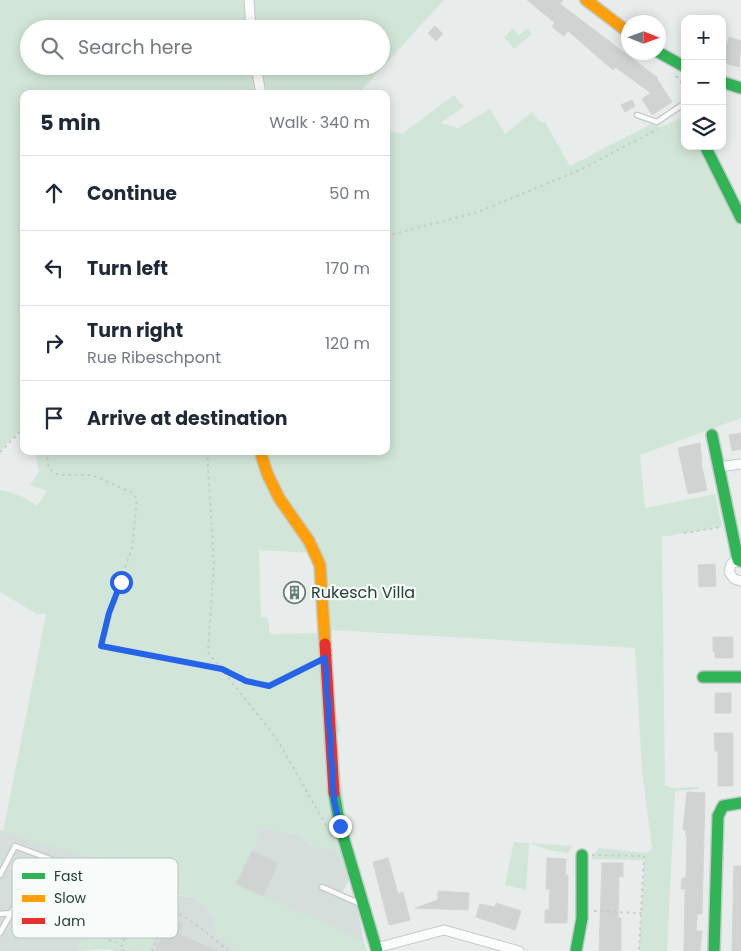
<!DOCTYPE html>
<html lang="en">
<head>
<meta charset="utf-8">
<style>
  :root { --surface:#fff; --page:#f2f2f3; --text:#1f2937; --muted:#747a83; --line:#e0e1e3 }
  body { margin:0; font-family:Poppins,sans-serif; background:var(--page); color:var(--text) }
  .controls { position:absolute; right:15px; top:15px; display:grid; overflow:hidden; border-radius:10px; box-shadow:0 2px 12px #0003 }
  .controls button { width:45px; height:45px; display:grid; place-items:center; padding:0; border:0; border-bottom:1px solid var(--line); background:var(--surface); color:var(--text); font:25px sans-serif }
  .compass { position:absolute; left:621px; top:15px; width:45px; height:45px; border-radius:50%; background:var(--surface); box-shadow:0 2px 12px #0003; rotate:91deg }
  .stop { position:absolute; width:15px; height:15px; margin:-11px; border:4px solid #2563eb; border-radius:50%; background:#fff }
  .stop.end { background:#2563eb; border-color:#fff; box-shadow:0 1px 5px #0008 }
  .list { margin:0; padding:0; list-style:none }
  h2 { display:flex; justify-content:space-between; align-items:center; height:65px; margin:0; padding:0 20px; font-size:21px }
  h2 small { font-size:16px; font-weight:400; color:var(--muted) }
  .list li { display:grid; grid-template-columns:32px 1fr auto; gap:15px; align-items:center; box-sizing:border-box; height:75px; padding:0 20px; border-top:1px solid var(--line) }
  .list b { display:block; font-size:19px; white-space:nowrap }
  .list p { margin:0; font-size:16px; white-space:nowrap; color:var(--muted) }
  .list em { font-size:16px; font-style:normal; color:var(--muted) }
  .icon { flex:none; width:28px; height:28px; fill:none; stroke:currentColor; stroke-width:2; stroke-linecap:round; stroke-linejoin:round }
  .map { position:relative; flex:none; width:741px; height:951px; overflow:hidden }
  .search { position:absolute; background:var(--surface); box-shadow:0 2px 12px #0003; left:20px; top:20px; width:370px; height:55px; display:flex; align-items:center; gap:12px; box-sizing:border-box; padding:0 18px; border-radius:28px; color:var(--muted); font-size:19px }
  .panel { position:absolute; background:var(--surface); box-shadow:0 2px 12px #0003; left:20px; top:90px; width:370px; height:365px; border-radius:10px }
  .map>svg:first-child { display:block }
  .built { fill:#d6dedb }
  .green { fill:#d1e6d8; fill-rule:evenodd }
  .building { fill:#cfd4d2; stroke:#d1d6d4 }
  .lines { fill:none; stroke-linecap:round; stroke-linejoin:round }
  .lane-casing { stroke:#c5cac8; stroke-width:7 }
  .street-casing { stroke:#c5cac8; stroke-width:11 }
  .fast-casing { stroke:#c3cbc8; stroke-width:14 }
  .slow-casing { stroke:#c3cbc8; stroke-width:14 }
  .jam-casing { stroke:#c3cbc8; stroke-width:14 }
  .path { stroke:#c3ccca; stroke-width:2; stroke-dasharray:2.5 4; stroke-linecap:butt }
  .lane { stroke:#fcfcfc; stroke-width:4.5 }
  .street { stroke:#fcfcfc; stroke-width:9 }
  .fast { stroke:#30b455; stroke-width:11 }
  .slow { stroke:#ff9f0a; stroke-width:11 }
  .jam { stroke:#e5322d; stroke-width:11 }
  .route { stroke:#2563eb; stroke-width:6 }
  .labels { text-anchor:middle; stroke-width:4.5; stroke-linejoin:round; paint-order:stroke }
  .poi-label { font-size:16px; fill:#24423a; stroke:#f7fbf9; text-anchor:start }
  .key { fill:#f7fbf9; stroke:#b8c4c0; stroke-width:1 }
  .key-label { font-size:14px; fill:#24423a }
</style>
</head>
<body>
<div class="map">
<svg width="741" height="951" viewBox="0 0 741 951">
  <rect width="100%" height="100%" fill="#e8edeb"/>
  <path class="built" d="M262,828L297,834L312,846L333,849L352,874L341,895L356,902L364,942L236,884Z
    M0,830L109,863L170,895L193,897L205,906L213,916L297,951H114L83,938L78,951H0Z"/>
  <path class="green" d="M0,0H249L251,29H29V66H253L259,94H24V432L23,428L0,450Z
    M251,0H444L358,94H264L259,66H381V29H253Z
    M527,28L532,34L514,49L504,37L513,29L519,35Z
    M454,95L464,107L440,123L458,128L490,109L505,134L532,112L540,122H545L570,166L651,124L661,127L681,118L682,120L685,119V146H700L708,167L741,228V418L640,455L645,508L715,494L722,527L662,537L665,785L673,788L699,787V789L675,791L667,951H639L644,860L591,859L599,848L647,853L652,848L642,771L635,648L331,630L333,708L341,731L336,734L352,874L333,849L312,846L297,834L262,828L236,883L364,942L367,951H235L216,934L213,916L205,906L193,897L164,893L160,899L167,906L148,951L110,949L78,951L109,863L3,832L46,614H37L0,592V490C15,493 26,497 37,506L47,491L30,485L39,472L35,451H386V130L402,134ZM259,550L310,553C321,579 319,606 319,633L270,634L268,618L261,617Z
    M514,842L572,846L568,853L552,851L529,843L526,890L505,885Z"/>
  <path class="building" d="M527,0H563L560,4L658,78L657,79L672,102L652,115L642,99L651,93L615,67L613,70L568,31L564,36L552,27L555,23Z
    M435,26L443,34L436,41L428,33Z
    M729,37L741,41L739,67L722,62Z
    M632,100L635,106L625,112L621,105Z
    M741,433V449L732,451L729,435Z
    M700,443L702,463H701L707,490L688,494L678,448Z
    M715,564L716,586L699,587L698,565Z
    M291,586H300L299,598H290Z
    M713,637H733V658H715V652H713Z
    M715,693H731V713H715Z
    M714,733H733V786H718V751H715Z
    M687,792L705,793L702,914H697L696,931H702L700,951H684L685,889H681L682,878H686L687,837L686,836V830H683Z
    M252,851L278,863L263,896L236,884Z
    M388,858L398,894L403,892L410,920L389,925L373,862Z
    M547,858L566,859L565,875H568L567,923H545V910H549L550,889H546Z
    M602,863H623V877L619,876L618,918H621V951H599Z
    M734,866H741V951H732Z
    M438,891L469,893L468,910L415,908L438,900Z
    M496,903L521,911L515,930L476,917L480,904L495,907Z
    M171,919L183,924L179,934L217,951H155Z"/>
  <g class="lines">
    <defs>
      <path id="lane" d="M637,115L657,122L685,103
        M0,875L15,846L85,872
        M322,887L363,905
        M0,914L11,913
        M0,933L30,879"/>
      <path id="street" d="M249,0L251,29
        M256,66L261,94
        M718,467L741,464
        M738,560L731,564L729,572L734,579L741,581
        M376,948L444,930L519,951"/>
      <path id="fast" d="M658,52L685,67
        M722,82L741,88
        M705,146L741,218
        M712,435L738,560L741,561
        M703,677H741
        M334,793L340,826L377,951
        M576,951L582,918V855
        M714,951L718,816L723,806L741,803"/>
      <path id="slow" d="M586,0L628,32
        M260,451L267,473L279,498L309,541L320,565L325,644"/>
      <path id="jam" d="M325,644L334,793"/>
    </defs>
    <use href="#lane" class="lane-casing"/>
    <use href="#street" class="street-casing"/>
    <use href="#fast" class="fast-casing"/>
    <use href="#slow" class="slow-casing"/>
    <use href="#jam" class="jam-casing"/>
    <path class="path" d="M676,76L681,82L685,95
      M386,236L478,212L580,170L658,129
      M46,451L49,468L58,475H92L133,493L137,500L132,548L109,613L101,646L222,669L247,681L269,686L315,663
      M207,451L214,563L208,652L277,739L327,827H329
      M0,452L24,428
      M684,533L721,527
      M592,855L644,856L639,951
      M102,858L111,864C108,885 113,891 131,902
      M594,911L641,913
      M107,927L109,940L122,944
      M125,951L121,949L127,930L126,911L129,904C160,892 206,931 228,951
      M152,951L170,910"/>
    <use href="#lane" class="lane"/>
    <use href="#street" class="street"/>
    <use href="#fast" class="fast"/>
    <use href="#slow" class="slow"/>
    <use href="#jam" class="jam"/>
  </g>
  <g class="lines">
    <path class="route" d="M121,582L109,613L101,646L222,669L246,681L269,686L325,658L334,800L340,826"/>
  </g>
  <defs>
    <symbol id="building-ring" viewBox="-11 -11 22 22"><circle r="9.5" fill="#f7fbf9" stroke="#697e78" stroke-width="1.5"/><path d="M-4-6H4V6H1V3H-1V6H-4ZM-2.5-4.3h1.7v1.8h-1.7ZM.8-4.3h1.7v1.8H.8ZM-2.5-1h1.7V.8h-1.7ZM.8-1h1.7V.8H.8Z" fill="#697e78"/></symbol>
  </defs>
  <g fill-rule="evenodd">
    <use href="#building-ring" x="282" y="580" width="25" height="25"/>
  </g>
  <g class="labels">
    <g class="poi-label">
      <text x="311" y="598">Rukesch Villa</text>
    </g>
  </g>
  <rect x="12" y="858" width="166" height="80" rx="8" class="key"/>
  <rect x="22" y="873" width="23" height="6" fill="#30b455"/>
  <rect x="22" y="895" width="23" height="7" fill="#ff9f0a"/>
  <rect x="22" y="918" width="23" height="6" fill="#e5322d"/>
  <g class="key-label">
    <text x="54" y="881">Fast</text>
    <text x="54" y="903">Slow</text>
    <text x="54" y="926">Jam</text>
  </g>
</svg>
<div class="controls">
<button>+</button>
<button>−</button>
<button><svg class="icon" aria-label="layers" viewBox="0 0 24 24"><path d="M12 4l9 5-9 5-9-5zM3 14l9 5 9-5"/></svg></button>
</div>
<svg class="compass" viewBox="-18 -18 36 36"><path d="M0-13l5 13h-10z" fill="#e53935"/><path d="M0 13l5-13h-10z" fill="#747a83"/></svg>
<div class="stop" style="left:121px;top:582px"></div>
<div class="stop end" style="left:340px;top:826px"></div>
<div class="search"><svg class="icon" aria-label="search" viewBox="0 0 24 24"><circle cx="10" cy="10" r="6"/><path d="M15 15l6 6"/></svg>Search here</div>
<section class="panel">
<h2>5 min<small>Walk · 340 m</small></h2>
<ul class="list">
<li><svg class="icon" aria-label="ahead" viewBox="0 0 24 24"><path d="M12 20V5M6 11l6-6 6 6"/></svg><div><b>Continue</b></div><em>50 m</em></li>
<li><svg class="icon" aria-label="left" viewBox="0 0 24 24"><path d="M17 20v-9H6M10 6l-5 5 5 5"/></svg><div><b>Turn left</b></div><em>170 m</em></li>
<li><svg class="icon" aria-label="right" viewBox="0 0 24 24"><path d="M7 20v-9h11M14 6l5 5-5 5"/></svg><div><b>Turn right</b><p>Rue Ribeschpont</p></div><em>120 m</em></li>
<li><svg class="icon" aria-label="arrive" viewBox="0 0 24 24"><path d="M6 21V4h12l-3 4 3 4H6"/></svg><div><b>Arrive at destination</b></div></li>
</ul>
</section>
</div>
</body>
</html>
